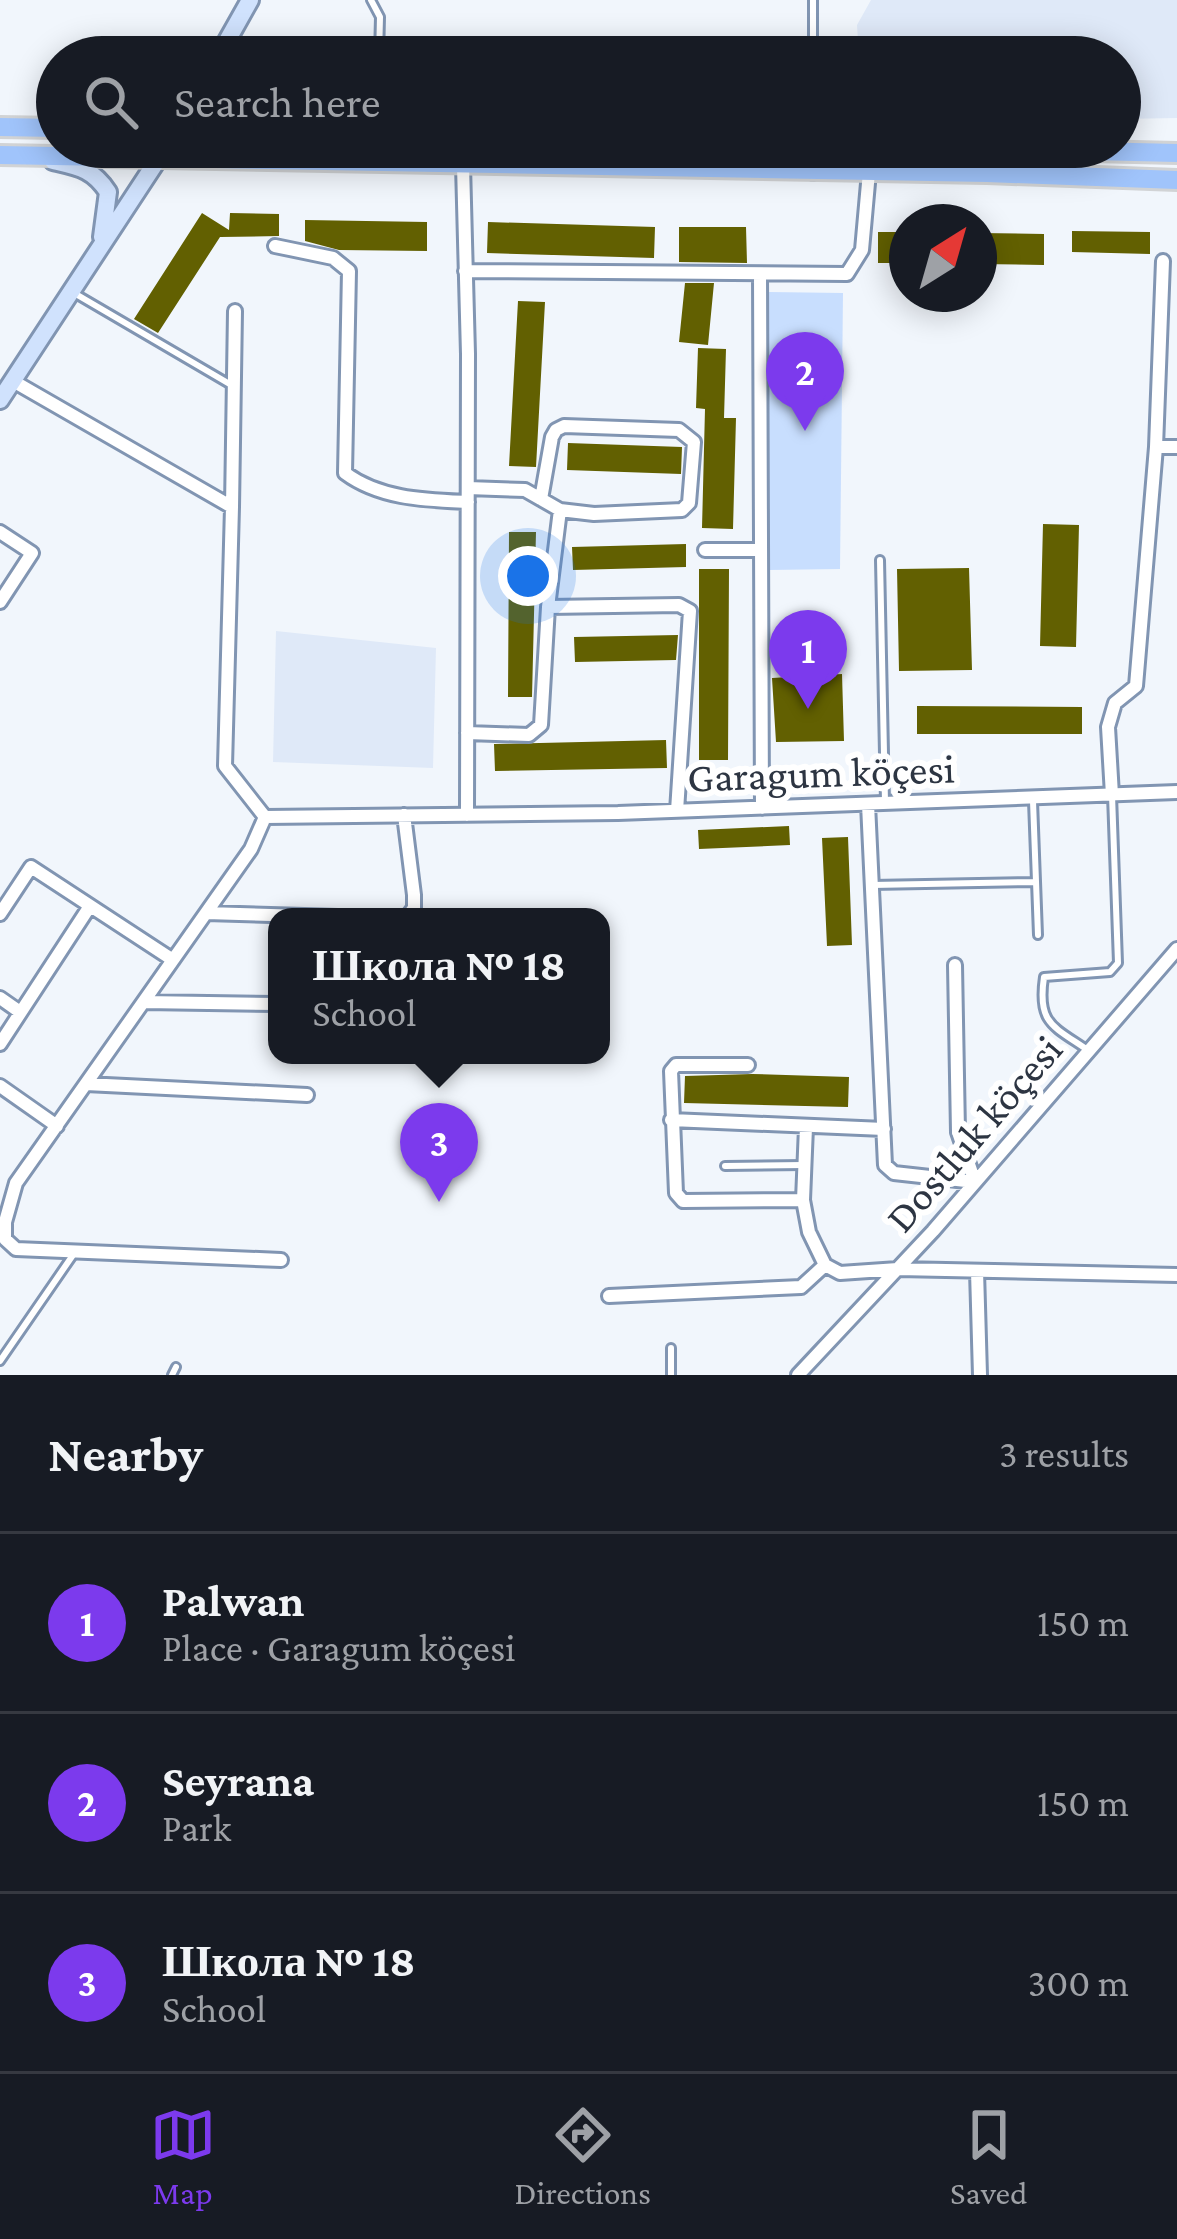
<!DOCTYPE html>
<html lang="en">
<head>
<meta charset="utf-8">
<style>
  :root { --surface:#171b24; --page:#242831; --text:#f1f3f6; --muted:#9ea1a6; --line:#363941; --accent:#7c3aed }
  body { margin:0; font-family:"Crimson Pro",serif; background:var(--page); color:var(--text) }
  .compass { position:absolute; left:889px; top:204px; width:108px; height:108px; border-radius:50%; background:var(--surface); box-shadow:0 6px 30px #0003; rotate:37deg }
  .you { position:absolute; left:528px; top:576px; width:42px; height:42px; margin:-30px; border:9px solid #fff; border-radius:50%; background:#1a73e8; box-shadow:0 0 0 18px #1a73e833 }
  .badge { display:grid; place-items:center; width:78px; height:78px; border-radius:50%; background:var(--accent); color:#fff; font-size:39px; font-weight:700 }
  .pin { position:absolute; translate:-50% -99px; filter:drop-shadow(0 3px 6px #0008) }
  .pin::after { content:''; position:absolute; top:63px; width:42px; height:36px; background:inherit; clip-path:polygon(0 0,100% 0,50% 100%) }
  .popup { position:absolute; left:268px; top:908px; width:342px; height:156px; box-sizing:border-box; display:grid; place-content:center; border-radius:24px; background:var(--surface); filter:drop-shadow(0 3px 9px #0005); font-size:39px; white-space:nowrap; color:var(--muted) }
  .popup b { font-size:45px; color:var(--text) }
  .popup::after { content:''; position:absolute; left:50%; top:100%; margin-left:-24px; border:24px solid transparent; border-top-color:var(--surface) }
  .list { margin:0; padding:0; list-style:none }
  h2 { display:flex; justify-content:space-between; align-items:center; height:156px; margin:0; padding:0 48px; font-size:51px }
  h2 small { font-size:39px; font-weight:400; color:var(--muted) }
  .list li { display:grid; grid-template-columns:78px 1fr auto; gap:36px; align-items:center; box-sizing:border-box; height:180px; padding:0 48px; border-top:3px solid var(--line) }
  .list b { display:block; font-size:45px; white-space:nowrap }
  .list p { margin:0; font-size:39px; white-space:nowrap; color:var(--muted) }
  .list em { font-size:39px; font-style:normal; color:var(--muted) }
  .icon { flex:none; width:66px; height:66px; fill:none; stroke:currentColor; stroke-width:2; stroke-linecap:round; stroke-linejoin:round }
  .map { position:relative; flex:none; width:1177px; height:1375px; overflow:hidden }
  .search { position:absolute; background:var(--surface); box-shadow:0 6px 30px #0003; left:36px; right:36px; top:36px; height:132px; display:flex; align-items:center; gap:30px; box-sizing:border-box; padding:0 42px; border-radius:66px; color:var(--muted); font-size:45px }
  .sheet { height:696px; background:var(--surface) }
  nav { display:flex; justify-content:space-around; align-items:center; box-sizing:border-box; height:168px; border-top:3px solid var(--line); background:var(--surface); font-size:33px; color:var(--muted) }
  nav a { display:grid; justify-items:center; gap:6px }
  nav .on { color:var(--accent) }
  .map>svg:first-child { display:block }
  .built { fill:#dfe9f8 }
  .green { fill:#c8defe }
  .building { fill:#626001 }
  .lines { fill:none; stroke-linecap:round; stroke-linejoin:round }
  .lane-casing { stroke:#8195b2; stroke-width:12 }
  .street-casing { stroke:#8195b2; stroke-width:18 }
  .secondary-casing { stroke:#8195b2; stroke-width:22 }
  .primary-casing { stroke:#d1d3d5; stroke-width:24 }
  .lane { stroke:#fff; stroke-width:6 }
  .street { stroke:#fff; stroke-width:12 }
  .secondary { stroke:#d0e2fd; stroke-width:16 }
  .primary { stroke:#a0c4fb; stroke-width:18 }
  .path-bridge { stroke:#abb1ba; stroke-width:3; stroke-dasharray:6 6; stroke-linecap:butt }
  .labels { text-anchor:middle; stroke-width:12; stroke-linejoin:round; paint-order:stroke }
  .street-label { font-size:42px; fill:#2d3542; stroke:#fff }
</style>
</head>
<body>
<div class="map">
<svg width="1177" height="1375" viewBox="0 0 1177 1375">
  <rect width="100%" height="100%" fill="#f1f6fc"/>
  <path class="built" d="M871,0H1177V118L1120,119V57H859L857,25Z
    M276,631L436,648L433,768L273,762Z"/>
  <path class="green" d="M769,292L843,293L840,569L769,570Z"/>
  <path class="building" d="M401,43L426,44V57H401Z
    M637,45H792V57H637Z
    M496,46H523V57H495Z
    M202,213L229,230L230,213L279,214V236L220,237L158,333L134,319Z
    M305,220L427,222V251L339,250L305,241Z
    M488,222L655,227L654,258L487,253Z
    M679,227H746L747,263L679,262Z
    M1072,231L1150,232V254L1072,252Z
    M878,232H907V263H878Z
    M979,233L1044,234V265L979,264Z
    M685,283H714L708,345L679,342Z
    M518,301L545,302L536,467L509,466Z
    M698,348L726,349L724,418H736L733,529L702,528L705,409L696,408Z
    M568,443L682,447L681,474L567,470Z
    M1043,524L1079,525L1076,647L1040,646Z
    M509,532H536L532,697H508Z
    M686,544V567L573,570L572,547Z
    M969,568L972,670L899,671L897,569Z
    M699,569H729L728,760H699Z
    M678,635L676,660L575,662L574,637Z
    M842,674L844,741L776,742L772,678Z
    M917,706L1082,707V734H917Z
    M666,740L667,768L495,771L494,744Z
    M789,826L790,845L699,849L698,830Z
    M848,837L852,945L827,946L822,838Z
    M752,1074L849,1077L848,1107L684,1103L685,1076Z"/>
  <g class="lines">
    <defs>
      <path id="lane" d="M371,0L380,17L379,57
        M813,57V0
        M74,293L233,386
        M880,560L885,802
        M1033,801L1038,935
        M872,885L1036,882
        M1089,1051C1053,1026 1037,1024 1044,977L1110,972L1118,963L1112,795
        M725,1166L804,1165
        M671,1348V1375
        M0,1361L73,1255
        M172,1375L176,1367"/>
      <path id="street" d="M463,165L468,354L467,815
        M275,246L333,258L349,271L345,473C380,499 425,500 468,502
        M465,271L847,274L862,250L869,172
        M760,274L762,808
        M13,381L232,507L225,766L265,817
        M1156,447H1177
        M468,488L525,490L560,510L594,514L682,510L689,503L694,442L679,430L564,426L556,430L552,437L541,499
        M232,507L235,311
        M0,532L32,553L0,602
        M705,550H760
        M548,607L679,605L690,611L677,811
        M467,733L529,735L541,725L548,607L560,510
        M1112,795L1108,727L1115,703L1136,686L1156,447L1163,261
        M868,804L885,1165L894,1173L975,1182L958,1132L955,965
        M404,815L414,895V908L407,917
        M206,913L338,917
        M0,914L31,867L173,960
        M0,998L20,1012
        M144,1002L277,1004
        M0,1044L90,906
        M748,1065H676L671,1071L676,1193L683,1201L803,1200L809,1232L825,1265
        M86,1084L307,1095
        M0,1086L57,1126
        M671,1120L884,1129
        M803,1200L806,1127
        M281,1260L16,1249L5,1239V1222L16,1183L251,849L265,817L618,813L1177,792
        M977,1271L980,1375
        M609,1296L801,1287L825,1265L840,1273L898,1269L1177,1275
        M798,1375L933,1231L1177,949"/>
      <path id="secondary" d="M218,57L250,0
        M812,147L814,171
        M53,161C79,167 93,169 108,192L102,237
        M0,400L166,147"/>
      <path id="primary" d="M0,127L57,128
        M927,147L1177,153
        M0,155L987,173L1177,180"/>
    </defs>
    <use href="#lane" class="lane-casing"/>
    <use href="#street" class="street-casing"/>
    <use href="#secondary" class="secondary-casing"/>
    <use href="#primary" class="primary-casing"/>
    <use href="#lane" class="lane"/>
    <use href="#street" class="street"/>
    <use href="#secondary" class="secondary"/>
    <use href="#primary" class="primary"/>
    <path class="path-bridge" d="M98,165L99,147"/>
  </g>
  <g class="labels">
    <g class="street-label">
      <text transform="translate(821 772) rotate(-2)" y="15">Garagum köçesi</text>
      <text transform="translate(973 1133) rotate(-49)" y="15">Dostluk köçesi</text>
    </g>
  </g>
</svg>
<svg class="compass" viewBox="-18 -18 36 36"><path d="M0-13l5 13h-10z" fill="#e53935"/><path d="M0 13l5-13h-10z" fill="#9ea1a6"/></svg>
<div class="you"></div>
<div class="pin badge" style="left:808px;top:709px">1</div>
<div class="pin badge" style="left:805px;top:431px">2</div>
<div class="pin badge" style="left:439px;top:1202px">3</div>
<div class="popup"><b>Школа № 18</b>School</div>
<div class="search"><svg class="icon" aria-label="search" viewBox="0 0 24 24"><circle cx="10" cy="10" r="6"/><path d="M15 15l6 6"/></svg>Search here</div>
</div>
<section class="sheet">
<h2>Nearby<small>3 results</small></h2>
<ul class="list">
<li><span class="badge">1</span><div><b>Palwan</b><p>Place · Garagum köçesi</p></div><em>150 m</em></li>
<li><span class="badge">2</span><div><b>Seyrana</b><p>Park</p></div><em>150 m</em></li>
<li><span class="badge">3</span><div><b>Школа № 18</b><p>School</p></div><em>300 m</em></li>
</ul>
</section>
<nav>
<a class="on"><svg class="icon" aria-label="map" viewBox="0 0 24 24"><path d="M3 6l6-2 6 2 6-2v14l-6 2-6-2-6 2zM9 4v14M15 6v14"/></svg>Map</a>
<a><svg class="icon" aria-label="directions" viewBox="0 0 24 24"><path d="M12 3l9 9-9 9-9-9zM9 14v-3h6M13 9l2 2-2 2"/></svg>Directions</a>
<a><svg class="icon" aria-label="saved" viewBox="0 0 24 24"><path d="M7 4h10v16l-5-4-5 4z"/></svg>Saved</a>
</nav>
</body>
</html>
